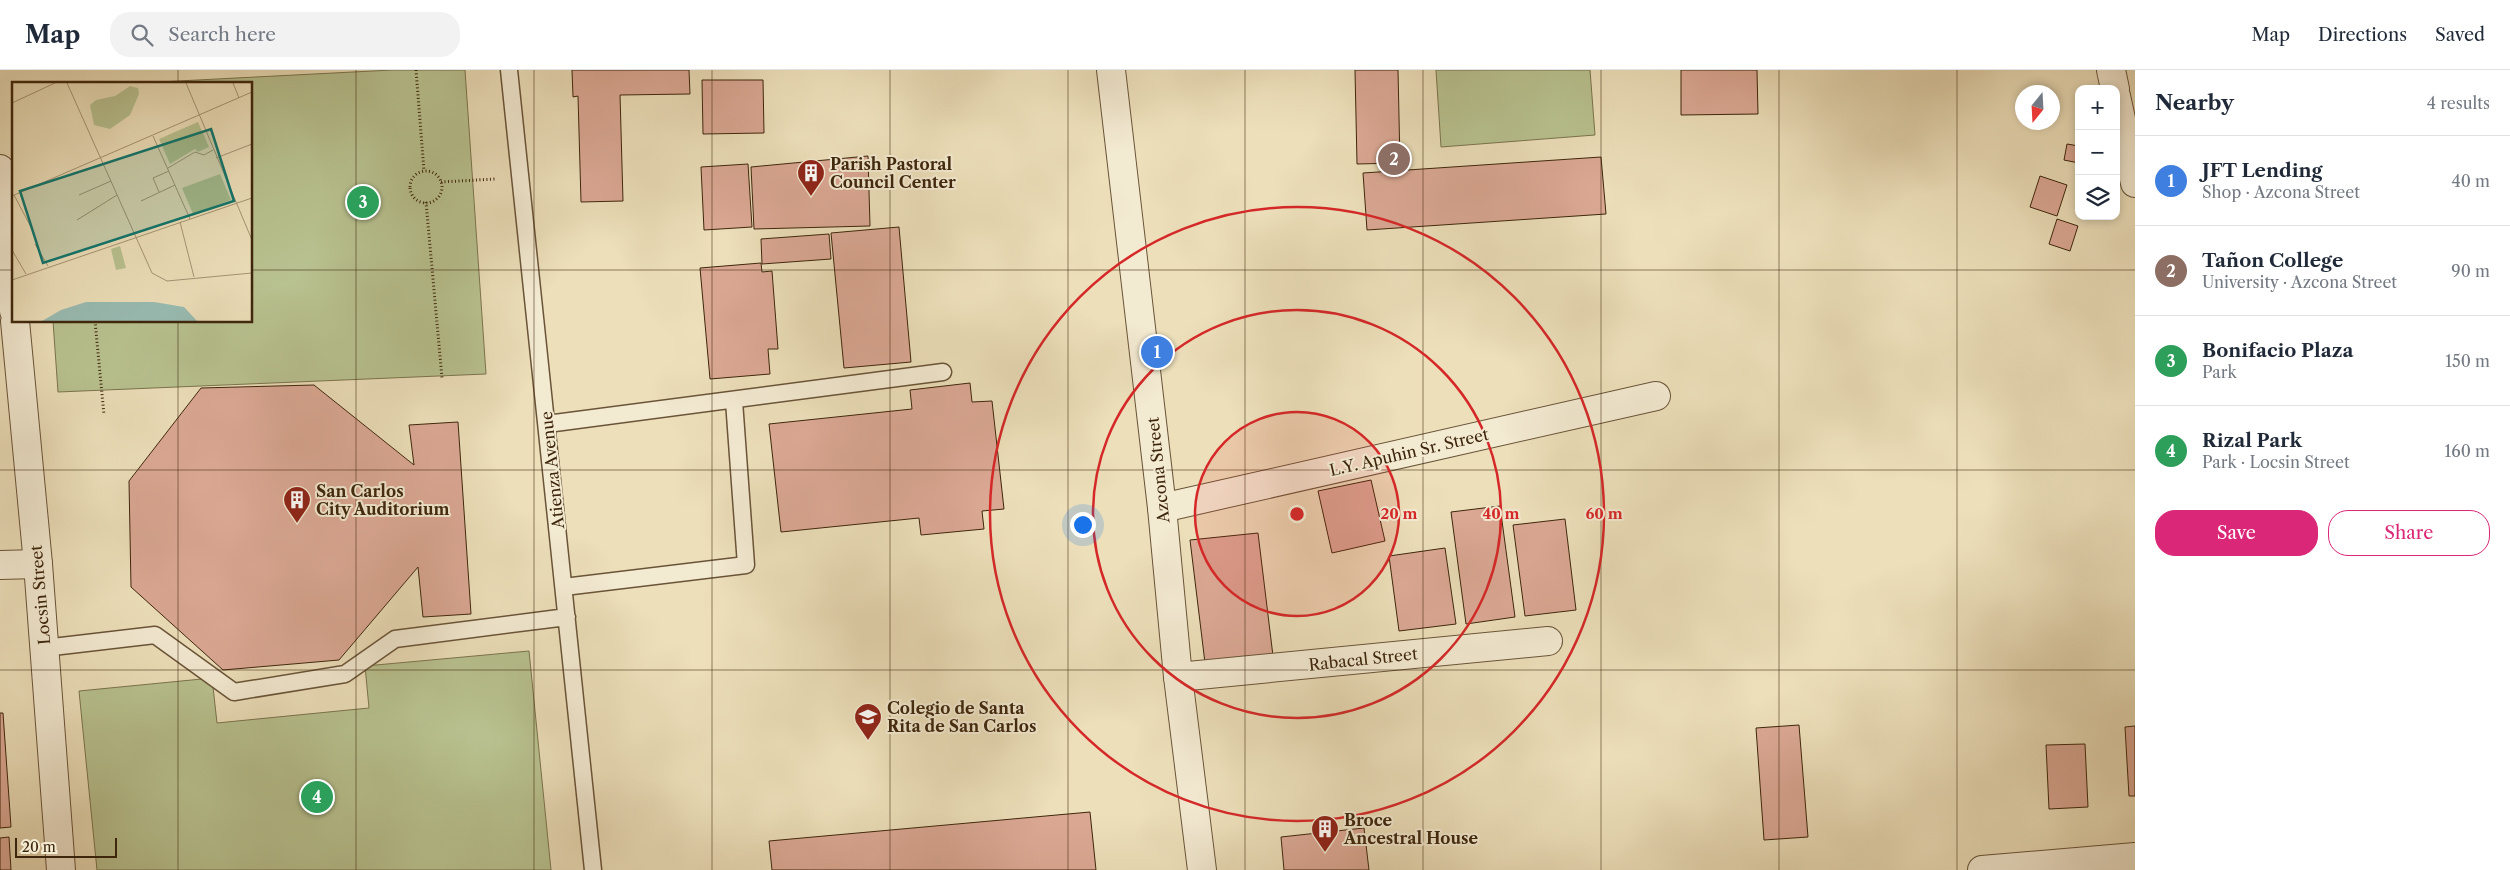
<!DOCTYPE html>
<html lang="en">
<head>
<meta charset="utf-8">
<style>
  :root { --surface:#fff; --page:#f2f2f3; --text:#1f2937; --muted:#747a83; --line:#e0e1e3; --accent:#db2777 }
  body { margin:0; font-family:"Libre Caslon Text",serif; background:var(--page); color:var(--text) }
  .controls { position:absolute; right:15px; top:15px; display:grid; overflow:hidden; border-radius:10px; box-shadow:0 2px 8px #0003 }
  .controls button { width:45px; height:45px; display:grid; place-items:center; padding:0; border:0; border-bottom:1px solid var(--line); background:var(--surface); color:var(--text); font:25px sans-serif }
  .compass { position:absolute; left:2015px; top:15px; width:45px; height:45px; border-radius:50%; background:var(--surface); box-shadow:0 2px 8px #0003; rotate:198deg }
  .scale { position:absolute; left:15px; bottom:12px; width:102px; box-sizing:border-box; padding-left:5px; border:2px solid #3e260c; border-top:0; font-size:14px; line-height:18px; white-space:nowrap; color:#3e260c; -webkit-text-stroke:4px #f3ead2; paint-order:stroke }
  .you { position:absolute; left:1082px; top:454px; width:18px; height:18px; margin:-12px; border:4px solid #fff; border-radius:50%; background:#1a73e8; box-shadow:0 0 0 8px #1a73e833 }
  .badge { display:grid; place-items:center; width:32px; height:32px; border-radius:50%; background:var(--accent); color:#fff; font-size:16px; font-weight:700 }
  .pin { position:absolute; translate:-50% -50%; border:2px solid #fff; box-shadow:0 1px 5px #0006 }
  .list { margin:0; padding:0; list-style:none }
  h2 { display:flex; justify-content:space-between; align-items:center; height:65px; margin:0; padding:0 20px; font-size:21px }
  h2 small { font-size:16px; font-weight:400; color:var(--muted) }
  .list li { display:grid; grid-template-columns:32px 1fr auto; gap:15px; align-items:center; box-sizing:border-box; height:90px; padding:0 20px; border-top:1px solid var(--line) }
  .list b { display:block; font-size:19px; white-space:nowrap }
  .list p { margin:0; font-size:16px; white-space:nowrap; color:var(--muted) }
  .list em { font-size:16px; font-style:normal; color:var(--muted) }
  .actions { display:flex; gap:10px; padding:15px 20px }
  .actions a { flex:1; padding:11px 0; border:1px solid var(--accent); border-radius:20px; text-align:center; font-size:18px; color:var(--accent) }
  .actions .main { background:var(--accent); color:#fff }
  .icon { flex:none; width:28px; height:28px; fill:none; stroke:currentColor; stroke-width:2; stroke-linecap:round; stroke-linejoin:round }
  .map { position:relative; flex:none; width:2135px; height:800px; overflow:hidden }
  header { display:flex; align-items:center; gap:30px; box-sizing:border-box; height:70px; padding:0 25px; background:var(--surface); border-bottom:1px solid var(--line) }
  header strong { font-size:24px }
  nav { display:flex; gap:28px; margin-inline-start:auto; font-size:18px }
  .search { width:350px; height:45px; background:var(--page); display:flex; align-items:center; gap:12px; box-sizing:border-box; padding:0 18px; border-radius:20px; color:var(--muted); font-size:19px }
  main { display:flex }
  aside { flex:1; background:var(--surface) }
  .map>svg:first-child { display:block }
  .green { fill:#b8c290; stroke:#7b744e }
  .building { fill:#dba894; stroke:#3e260c }
  .lines { fill:none; stroke-linecap:round; stroke-linejoin:round }
  .service-casing { stroke:#6a5438; stroke-width:19 }
  .minor-casing { stroke:#6a5438; stroke-width:30 }
  .tertiary-casing { stroke:#6a5438; stroke-width:30 }
  .path { stroke:#3e260c; stroke-width:3; stroke-dasharray:1 2.5; stroke-linecap:butt }
  .service { stroke:#f3ead2; stroke-width:16 }
  .minor { stroke:#f3ead2; stroke-width:28 }
  .tertiary { stroke:#f3ead2; stroke-width:28 }
  .grid { fill:none; stroke:#3e260c; stroke-width:1; stroke-opacity:0.55 }
  .ring { fill:none; stroke:#d62828; stroke-width:2.5 }
  .labels { text-anchor:middle; stroke-width:4; stroke-linejoin:round; paint-order:stroke }
  .poi-label { font-size:16px; font-weight:bold; fill:#3e260c; stroke:#f3ead2; text-anchor:start }
  .street-label { font-size:16px; fill:#3e260c; stroke:#f3ead2 }
  .inset-road { fill:none; stroke:#a69574; stroke-width:1 }
  .view { fill:#0f766e; fill-opacity:0.15; stroke:#0f766e; stroke-width:2.5 }
  .inset-edge { fill:none; stroke:#3e260c; stroke-width:2.5 }
  .centre { fill:#d62828; stroke:#f3ead2; stroke-width:2.5 }
  .ring-label { font-size:15px; text-anchor:middle; font-weight:bold; fill:#d62828; stroke:#f3ead2; stroke-width:4; stroke-linejoin:round; paint-order:stroke }
</style>
</head>
<body>
<header>
<strong>Map</strong>
<div class="search"><svg class="icon" aria-label="search" viewBox="0 0 24 24"><circle cx="10" cy="10" r="6"/><path d="M15 15l6 6"/></svg>Search here</div>
<nav><a>Map</a><a>Directions</a><a>Saved</a></nav>
</header>
<main>
<div class="map">
<svg width="2135" height="800" viewBox="0 0 2135 800">
  <rect width="100%" height="100%" fill="#ecdfba"/>
  <filter id="stains"><feTurbulence type="fractalNoise" baseFrequency=".004" numOctaves="4"/><feColorMatrix values="0 0 0 0 .2 0 0 0 0 .09 0 0 0 0 .02 0 0 0 .5 -.17"/></filter>
  <radialGradient id="worn" r=".72"><stop offset=".6" stop-color="#630" stop-opacity="0"/><stop offset="1" stop-color="#630" stop-opacity=".3"/></radialGradient>
  <path class="green" d="M392,0H465L486,304L58,322L53,251H251V14H120Z
    M1436,0H1590L1595,65L1441,77Z
    M529,581L551,800H97L79,621L212,608L217,653L369,638L365,596Z"/>
  <path class="building" d="M572,0H689L690,24L620,25L623,131L581,132L578,26L573,27Z
    M1355,0H1398L1400,93L1357,94Z
    M1681,0H1757L1758,44L1681,45Z
    M702,10H763L764,63L703,64Z
    M2067,74L2079,76V93L2064,90Z
    M868,86L870,156L754,159L751,97Z
    M1601,87L1606,144L1367,160L1363,103Z
    M748,94L752,157L704,160L701,97Z
    M2040,106L2067,115L2057,146L2030,137Z
    M2057,149L2078,156L2070,181L2049,174Z
    M899,157L911,292L844,298L831,163Z
    M829,164L831,189L762,194L761,169Z
    M761,193L762,202L772,201L778,279H768L770,304L710,309L700,198Z
    M970,313L972,332L992,331L1004,439L982,441L984,459L921,465L919,448L781,462L769,354L912,339L910,320Z
    M314,315L414,395L409,355L458,352L471,544L423,547L418,497L339,590L223,600L131,517L129,411L201,318Z
    M1371,410L1385,471L1332,483L1318,421Z
    M1500,436L1515,547L1466,554L1451,442Z
    M1565,449L1576,540L1525,546L1513,455Z
    M1258,463L1273,586L1205,593L1190,470Z
    M1445,478L1456,554L1399,561L1389,486Z
    M0,643H3L11,757L0,758Z
    M1799,655L1808,767L1764,770L1756,658Z
    M2135,656V726H2129L2125,657Z
    M2085,674L2088,737L2049,739L2046,675Z
    M1090,742L1096,800H772L769,771Z
    M1364,758L1369,800H1284L1281,767Z
    M9,767L11,800H0V768Z"/>
  <g class="lines">
    <defs>
      <path id="service" d="M509,0L593,800
        M547,354L943,302
        M564,517L746,495L734,331
        M44,578L155,565L234,622L345,604L395,569L567,547"/>
      <path id="minor" d="M2111,0L2115,19
        M2116,26L2135,113
        M1162,438L1656,326
        M0,495L38,494
        M1178,607L1548,571"/>
      <path id="tertiary" d="M1111,0L1162,438L1178,607L1202,800
        M0,99L14,241
        M15,251L38,494L61,800
        M1982,800L2135,787"/>
    </defs>
    <use href="#service" class="service-casing"/>
    <use href="#minor" class="minor-casing"/>
    <use href="#tertiary" class="tertiary-casing"/>
    <path class="path" d="M416,0L424,101
      M410 117a16 16 0 1 1 32 0a16 16 0 1 1-32 0Z
      M441,112L495,109
      M426,132L442,308
      M95,251L104,345"/>
    <use href="#service" class="service"/>
    <use href="#minor" class="minor"/>
    <use href="#tertiary" class="tertiary"/>
  </g>
  <path class="grid" d="M178,0V14M356,0V800M534,0V800M712,0V800M890,0V800M1068,0V800M1245,0V800M1423,0V800M1601,0V800M1779,0V800M1957,0V800M0,200H14M251,200H2135M178,251V800M0,400H2135M0,600H2135"/>
  <circle cx="1297" cy="444" r="102" fill="#d62828" fill-opacity=".12"/>
  <g class="ring">
    <circle cx="1297" cy="444" r="102"/>
    <circle cx="1297" cy="444" r="204"/>
    <circle cx="1297" cy="444" r="307"/>
  </g>
  <defs>
    <symbol id="building-pin" viewBox="-11 -11 22 30"><path d="M0 17L-7.5 6A9.5 9.5 0 1 1 7.5 6Z" fill="#8f2418" stroke="#f3ead2"/><path d="M-4-6H4V6H1V3H-1V6H-4ZM-2.5-4.3h1.7v1.8h-1.7ZM.8-4.3h1.7v1.8H.8ZM-2.5-1h1.7V.8h-1.7ZM.8-1h1.7V.8H.8Z" fill="#fff"/></symbol>
    <symbol id="school-pin" viewBox="-11 -11 22 30"><path d="M0 17L-7.5 6A9.5 9.5 0 1 1 7.5 6Z" fill="#8f2418" stroke="#f3ead2"/><path d="M0-5L7-2L0 1L-7-2ZM-4 1L0 2.5L4 1V4Q0 6-4 4Z" fill="#fff"/></symbol>
  </defs>
  <g fill-rule="evenodd">
    <use href="#building-pin" x="795" y="87" width="32" height="43"/>
    <use href="#building-pin" x="281" y="414" width="32" height="43"/>
    <use href="#school-pin" x="852" y="631" width="32" height="43"/>
    <use href="#building-pin" x="1309" y="743" width="32" height="43"/>
  </g>
  <g class="labels">
    <g class="poi-label">
      <text x="830" y="100">Parish Pastoral<tspan x="830" dy="18">Council Center</tspan></text>
      <text x="316" y="427">San Carlos<tspan x="316" dy="18">City Auditorium</tspan></text>
      <text x="887" y="644">Colegio de Santa<tspan x="887" dy="18">Rita de San Carlos</tspan></text>
      <text x="1344" y="756">Broce<tspan x="1344" dy="18">Ancestral House</tspan></text>
    </g>
    <g class="street-label">
      <text transform="translate(1409 382) rotate(-13)" y="6">L.Y. Apuhin Sr. Street</text>
      <text transform="translate(552 400) rotate(-96)" y="6">Atienza Avenue</text>
      <text transform="translate(1158 400) rotate(-96)" y="6">Azcona Street</text>
      <text transform="translate(40 525) rotate(-95)" y="6">Locsin Street</text>
      <text transform="translate(1363 589) rotate(-6)" y="6">Rabacal Street</text>
    </g>
  </g>
  <g transform="translate(12 12)">
    <rect width="240" height="240" fill="#ecdfba"/>
    <path d="M118,4L126,6L127,12L118,33L98,47L82,43L78,23L84,18L103,14ZM186,40L197,65L186,70L183,67L158,82L147,57ZM208,92L219,118L181,132L170,106ZM108,164L114,186L104,188L99,167Z" fill="#b8c290"/>
    <path d="M74,220H142L172,225L185,239H30L49,228Z" fill="#99bcb3"/>
    <path class="inset-road" d="M55,1L140,191L155,199L240,191M174,1L240,158M221,1L227,16M0,21L43,1M141,54L178,137M204,76L240,62M156,86L183,70L192,73L201,68M147,110L141,96L157,89M2,113L21,149M67,113L99,99M0,114L240,10M129,119L163,103M65,138L105,113M168,140L182,195M23,162L36,184M0,168L14,192M0,198L240,116"/>
    <path class="view" d="M199,47L222,119L31,181L8,109Z"/>
    <rect width="240" height="240" class="inset-edge"/>
  </g>
  <circle cx="1297" cy="444" r="8" class="centre"/>
  <g class="ring-label">
    <text x="1399" y="449">20 m</text>
    <text x="1501" y="449">40 m</text>
    <text x="1604" y="449">60 m</text>
  </g>
  <rect width="100%" height="100%" filter="url(#stains)"/>
  <rect width="100%" height="100%" fill="url(#worn)"/>
</svg>
<div class="controls">
<button>+</button>
<button>−</button>
<button><svg class="icon" aria-label="layers" viewBox="0 0 24 24"><path d="M12 4l9 5-9 5-9-5zM3 14l9 5 9-5"/></svg></button>
</div>
<svg class="compass" viewBox="-18 -18 36 36"><path d="M0-13l5 13h-10z" fill="#e53935"/><path d="M0 13l5-13h-10z" fill="#747a83"/></svg>
<div class="scale">20 m</div>
<div class="you"></div>
<div class="pin badge" style="left:1157px;top:282px;background:#3f7fe0">1</div>
<div class="pin badge" style="left:1394px;top:89px;background:#8d6e63">2</div>
<div class="pin badge" style="left:363px;top:132px;background:#2e9e5b">3</div>
<div class="pin badge" style="left:317px;top:727px;background:#2e9e5b">4</div>
</div>
<aside>
<h2>Nearby<small>4 results</small></h2>
<ul class="list">
<li><span class="badge" style="background:#3f7fe0">1</span><div><b>JFT Lending</b><p>Shop · Azcona Street</p></div><em>40 m</em></li>
<li><span class="badge" style="background:#8d6e63">2</span><div><b>Tañon College</b><p>University · Azcona Street</p></div><em>90 m</em></li>
<li><span class="badge" style="background:#2e9e5b">3</span><div><b>Bonifacio Plaza</b><p>Park</p></div><em>150 m</em></li>
<li><span class="badge" style="background:#2e9e5b">4</span><div><b>Rizal Park</b><p>Park · Locsin Street</p></div><em>160 m</em></li>
</ul>
<div class="actions"><a class="main">Save</a><a>Share</a></div>
</aside>
</main>
</body>
</html>
